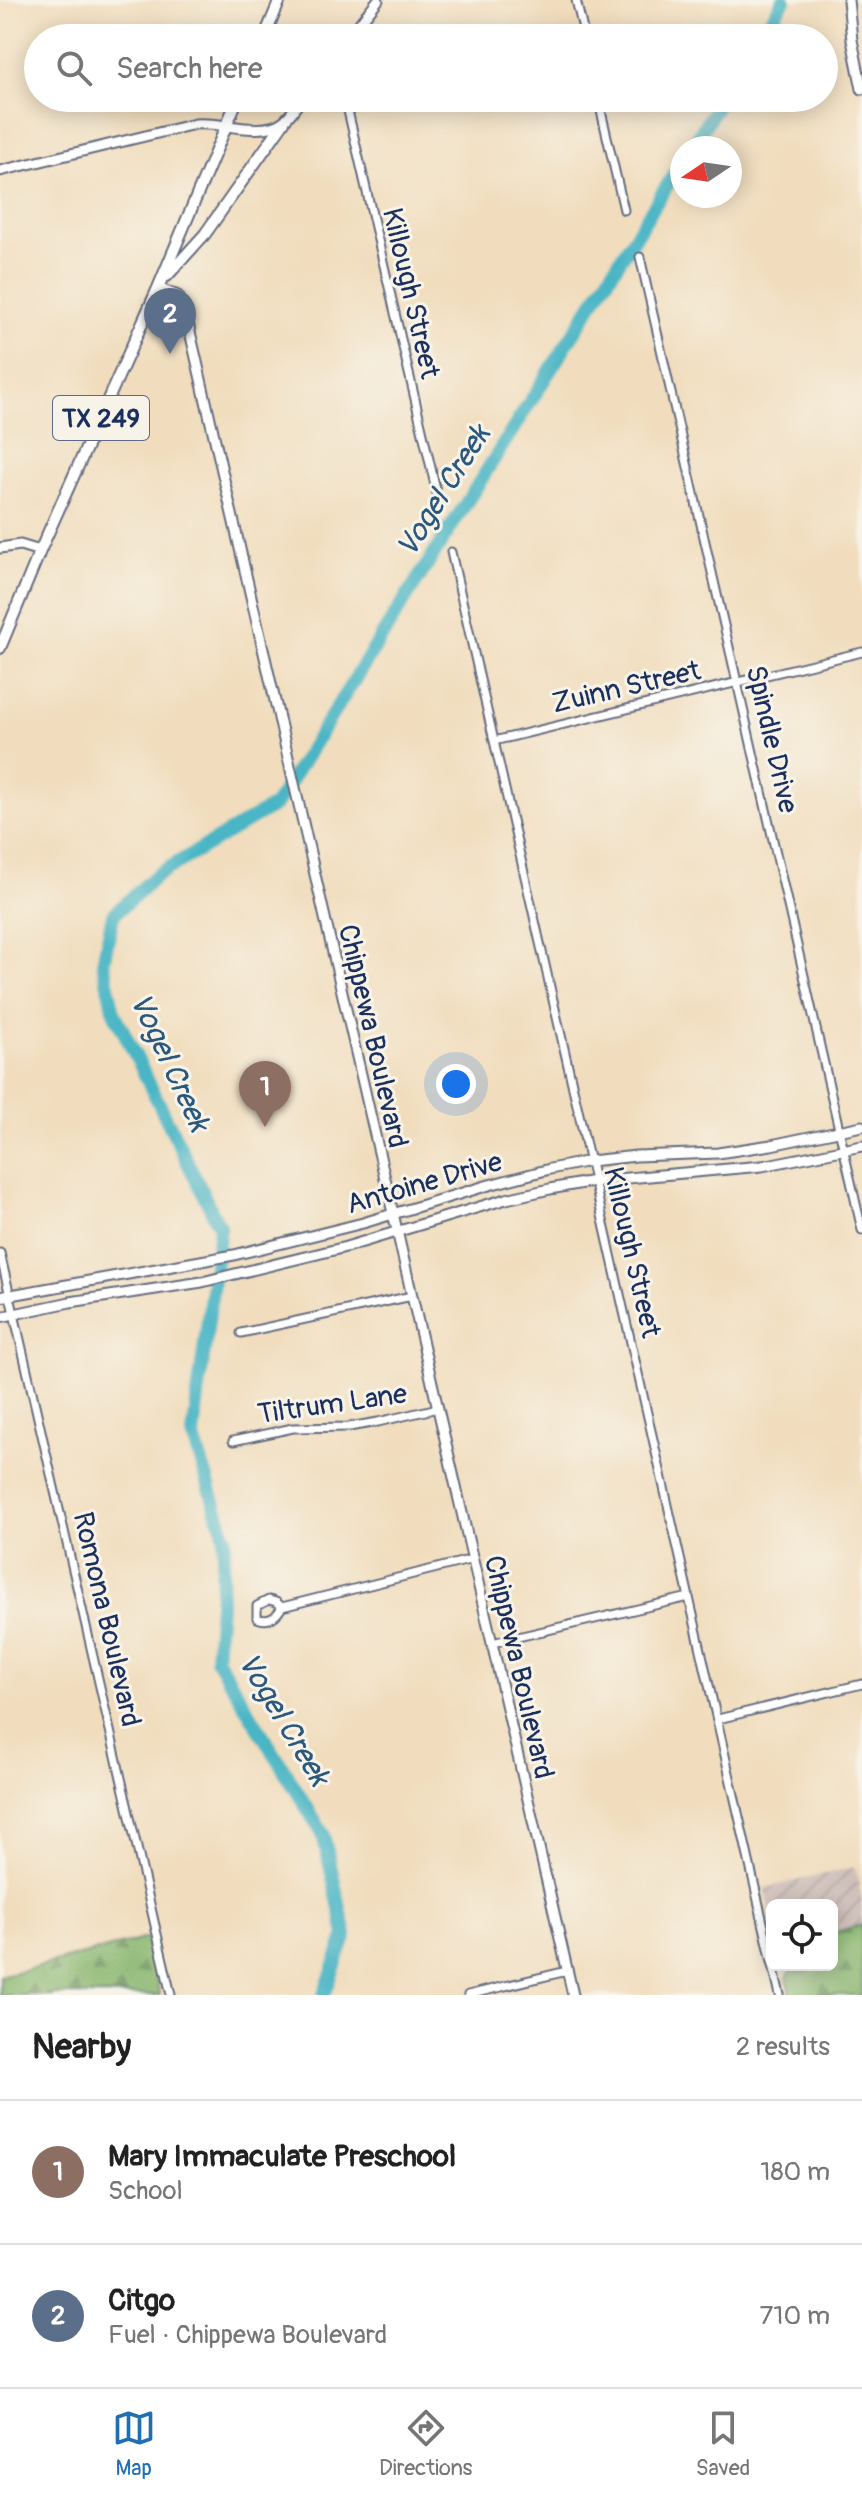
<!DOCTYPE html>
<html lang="en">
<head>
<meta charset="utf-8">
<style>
  :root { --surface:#fff; --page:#f2f2f2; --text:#222; --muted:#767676; --line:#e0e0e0; --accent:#1f6fb2 }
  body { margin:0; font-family:Pangolin,sans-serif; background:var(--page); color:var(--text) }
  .controls { position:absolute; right:24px; bottom:24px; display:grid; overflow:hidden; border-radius:12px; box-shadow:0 4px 20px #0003 }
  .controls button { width:72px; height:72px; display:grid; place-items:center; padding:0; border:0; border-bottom:2px solid var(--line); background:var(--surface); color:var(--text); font:40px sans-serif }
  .compass { position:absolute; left:670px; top:136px; width:72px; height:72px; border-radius:50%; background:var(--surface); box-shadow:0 4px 20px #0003; rotate:257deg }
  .you { position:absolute; left:456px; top:1084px; width:28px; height:28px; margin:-20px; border:6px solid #fff; border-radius:50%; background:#1a73e8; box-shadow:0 0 0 12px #1a73e833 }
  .badge { display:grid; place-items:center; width:52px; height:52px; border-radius:50%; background:var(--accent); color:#fff; font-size:26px; font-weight:700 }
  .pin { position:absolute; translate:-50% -66px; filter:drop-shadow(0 2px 4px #0008) }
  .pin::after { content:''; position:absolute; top:42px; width:28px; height:24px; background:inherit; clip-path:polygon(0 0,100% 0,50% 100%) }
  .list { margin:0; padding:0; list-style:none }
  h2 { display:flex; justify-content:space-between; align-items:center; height:104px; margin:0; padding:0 32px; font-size:34px }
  h2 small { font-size:26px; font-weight:400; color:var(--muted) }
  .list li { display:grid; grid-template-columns:52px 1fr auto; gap:24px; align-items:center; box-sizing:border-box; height:144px; padding:0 32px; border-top:2px solid var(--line) }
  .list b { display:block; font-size:30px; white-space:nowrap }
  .list p { margin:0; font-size:26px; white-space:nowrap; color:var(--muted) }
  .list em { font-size:26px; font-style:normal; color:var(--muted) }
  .icon { flex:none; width:44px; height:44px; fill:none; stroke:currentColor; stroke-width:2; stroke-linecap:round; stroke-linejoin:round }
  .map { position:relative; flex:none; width:862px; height:1995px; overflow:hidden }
  .search { position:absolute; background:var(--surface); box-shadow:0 4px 20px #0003; left:24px; right:24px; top:24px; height:88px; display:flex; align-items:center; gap:20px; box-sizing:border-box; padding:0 28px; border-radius:44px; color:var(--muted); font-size:30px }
  .sheet { height:392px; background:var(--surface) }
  nav { display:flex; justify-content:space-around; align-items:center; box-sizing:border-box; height:112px; border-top:2px solid var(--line); background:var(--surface); font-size:22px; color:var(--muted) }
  nav a { display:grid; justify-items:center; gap:4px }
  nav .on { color:var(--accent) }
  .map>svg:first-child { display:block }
  .industrial { fill:url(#industrial-furrows) }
  .forest { fill:url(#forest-firs); stroke:#527266; stroke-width:2 }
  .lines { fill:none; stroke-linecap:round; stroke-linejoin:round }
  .river { stroke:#49b5c5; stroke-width:14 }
  .street-casing { stroke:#666c7f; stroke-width:11 }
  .secondary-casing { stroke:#666c7f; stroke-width:13 }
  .primary-casing { stroke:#666c7f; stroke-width:14 }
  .street { stroke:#fff; stroke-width:7 }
  .secondary { stroke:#fff; stroke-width:9 }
  .primary { stroke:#fff; stroke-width:10 }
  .labels { text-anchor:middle; stroke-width:6; stroke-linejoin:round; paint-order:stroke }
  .shield { fill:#f7f3e8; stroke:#5d6a87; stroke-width:2 }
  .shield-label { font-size:26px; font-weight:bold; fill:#1b2f5e }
  .street-label { font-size:28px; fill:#1b2f5e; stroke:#f7f3e8 }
  .water-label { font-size:30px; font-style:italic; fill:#29577d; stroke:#f7f3e8 }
</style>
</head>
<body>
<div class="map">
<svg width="862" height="1995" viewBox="0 0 862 1995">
  <defs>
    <pattern id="industrial-furrows" width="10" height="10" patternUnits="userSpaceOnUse" patternTransform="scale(2)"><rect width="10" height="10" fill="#cfc0ba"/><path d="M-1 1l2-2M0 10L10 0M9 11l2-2" fill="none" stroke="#b1a5a2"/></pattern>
    <pattern id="forest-firs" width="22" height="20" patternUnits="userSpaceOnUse" patternTransform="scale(2)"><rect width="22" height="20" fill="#88b66e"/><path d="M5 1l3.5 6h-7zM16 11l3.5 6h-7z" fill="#6e945e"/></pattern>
  </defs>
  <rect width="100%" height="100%" fill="#f7f3e8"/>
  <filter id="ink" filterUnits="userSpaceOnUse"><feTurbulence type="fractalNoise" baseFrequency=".0125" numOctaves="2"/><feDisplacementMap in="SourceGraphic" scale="16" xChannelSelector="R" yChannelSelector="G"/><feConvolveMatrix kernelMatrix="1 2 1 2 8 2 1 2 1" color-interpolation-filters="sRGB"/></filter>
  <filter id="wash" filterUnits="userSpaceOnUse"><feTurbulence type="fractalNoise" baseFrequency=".006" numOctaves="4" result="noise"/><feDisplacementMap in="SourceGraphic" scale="32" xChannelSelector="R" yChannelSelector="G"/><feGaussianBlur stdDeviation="1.8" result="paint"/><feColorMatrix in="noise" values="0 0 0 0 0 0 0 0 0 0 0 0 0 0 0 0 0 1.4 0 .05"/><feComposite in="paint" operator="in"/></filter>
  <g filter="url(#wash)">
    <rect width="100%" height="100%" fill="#f1ddbd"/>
    <path class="industrial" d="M855,1867L862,1899V1930L832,1936V1905H772V1917L765,1888Z"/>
    <path class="forest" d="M862,1925V1995H791L787,1978L794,1965H832V1933Z
      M147,1938L160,1995H0V1976Z"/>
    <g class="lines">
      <path class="river" d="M760,38L784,0
        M691,148L722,98
        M324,1995L346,1935L323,1834L216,1658L225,1536L193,1435L220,1228L114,1012L103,963L113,915L157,875L275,805L682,162"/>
    </g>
  </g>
  <g filter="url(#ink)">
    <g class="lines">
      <defs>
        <path id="street" d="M576,0L585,38
          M345,98L438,498
          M598,98L624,210
          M640,257L862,1230
          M451,552L772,1962
          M494,741L862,652
          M0,1253L171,1995
          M241,1333L412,1296
          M233,1441L293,1428L349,1427L378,1422L438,1408
          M282,1607L276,1602L269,1600L257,1606V1618C269,1623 276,1617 282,1607L473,1559
          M492,1643L689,1597
          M718,1719L862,1684
          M773,1965L780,1995
          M468,1995L567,1971"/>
        <path id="secondary" d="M848,0L852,40L862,89
          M348,38L378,0
          M0,171L195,124C219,121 262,137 282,122C290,117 296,106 302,98
          M158,288L178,296L185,310L573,1995
          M0,548L20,545L40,551
          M0,1297L234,1255L363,1223L489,1185L550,1169L590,1161L636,1156L718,1153L771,1145L862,1126
          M0,1317L70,1302L202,1282L346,1247L506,1199L550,1189L594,1181L762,1166L862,1146"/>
        <path id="primary" d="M264,38L280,0
          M167,276L205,234L284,122
          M0,648L40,551L158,288L238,98"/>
      </defs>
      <use href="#street" class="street-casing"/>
      <use href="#secondary" class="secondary-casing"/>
      <use href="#primary" class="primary-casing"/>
      <use href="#street" class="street"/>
      <use href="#secondary" class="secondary"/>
      <use href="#primary" class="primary"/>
    </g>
  </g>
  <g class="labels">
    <rect class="shield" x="53" y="396" width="96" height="44" rx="6"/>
    <g class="shield-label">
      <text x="101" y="427">TX 249</text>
    </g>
    <g class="street-label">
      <text transform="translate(412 293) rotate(77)" y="10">Killough Street</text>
      <text transform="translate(626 686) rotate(-13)" y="10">Zuinn Street</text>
      <text transform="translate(773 739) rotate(77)" y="10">Spindle Drive</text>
      <text transform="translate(374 1036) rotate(77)" y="10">Chippewa Boulevard</text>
      <text transform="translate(424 1182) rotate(-16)" y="10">Antoine Drive</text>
      <text transform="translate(633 1252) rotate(77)" y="10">Killough Street</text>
      <text transform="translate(332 1403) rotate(-8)" y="10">Tiltrum Lane</text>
      <text transform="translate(108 1619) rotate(77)" y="10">Romona Boulevard</text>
      <text transform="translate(520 1667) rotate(77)" y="10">Chippewa Boulevard</text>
    </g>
    <g class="water-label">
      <text transform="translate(443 491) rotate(-58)" y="10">Vogel Creek</text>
      <text transform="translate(170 1062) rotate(65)" y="10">Vogel Creek</text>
      <text transform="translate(284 1719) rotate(59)" y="10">Vogel Creek</text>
    </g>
  </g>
</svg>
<div class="controls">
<button><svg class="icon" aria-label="locate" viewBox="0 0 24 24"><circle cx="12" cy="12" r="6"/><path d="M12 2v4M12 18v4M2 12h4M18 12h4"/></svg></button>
</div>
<svg class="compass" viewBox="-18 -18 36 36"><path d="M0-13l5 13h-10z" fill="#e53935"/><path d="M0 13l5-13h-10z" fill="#767676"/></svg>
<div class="you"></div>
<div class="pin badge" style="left:265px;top:1127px;background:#8d6e63">1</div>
<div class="pin badge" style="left:170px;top:354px;background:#5c6f8a">2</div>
<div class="search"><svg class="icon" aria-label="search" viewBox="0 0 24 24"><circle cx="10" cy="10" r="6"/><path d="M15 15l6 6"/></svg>Search here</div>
</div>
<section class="sheet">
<h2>Nearby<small>2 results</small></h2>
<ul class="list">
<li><span class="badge" style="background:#8d6e63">1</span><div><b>Mary Immaculate Preschool</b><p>School</p></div><em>180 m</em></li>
<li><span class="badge" style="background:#5c6f8a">2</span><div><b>Citgo</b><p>Fuel · Chippewa Boulevard</p></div><em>710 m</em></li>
</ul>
</section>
<nav>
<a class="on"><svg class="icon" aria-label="map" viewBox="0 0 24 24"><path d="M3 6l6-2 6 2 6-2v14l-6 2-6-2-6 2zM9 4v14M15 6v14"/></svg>Map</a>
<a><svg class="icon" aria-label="directions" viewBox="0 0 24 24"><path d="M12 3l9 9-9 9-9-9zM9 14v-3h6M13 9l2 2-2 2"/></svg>Directions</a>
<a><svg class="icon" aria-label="saved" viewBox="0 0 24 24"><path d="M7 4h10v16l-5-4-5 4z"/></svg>Saved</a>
</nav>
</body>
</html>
